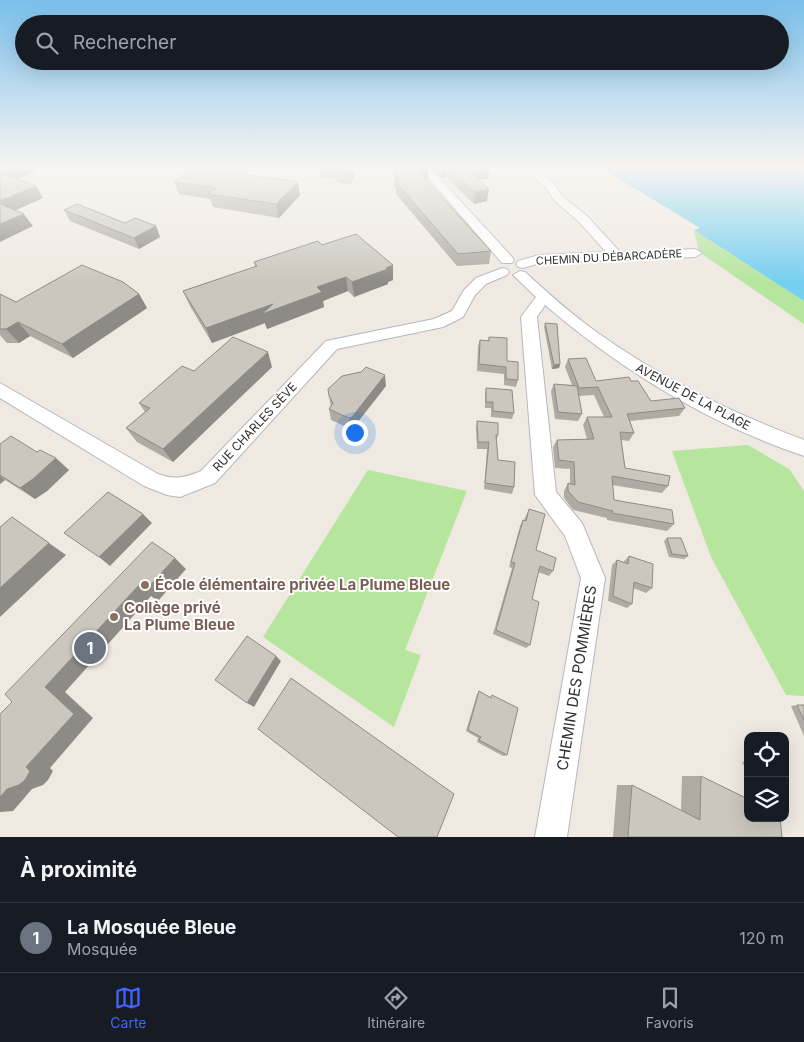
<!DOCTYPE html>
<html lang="fr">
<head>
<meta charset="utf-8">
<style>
  :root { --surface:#171b24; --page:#242831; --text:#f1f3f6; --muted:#9ea1a6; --line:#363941; --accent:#4264fb }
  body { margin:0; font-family:Inter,sans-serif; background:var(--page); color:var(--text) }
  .controls { position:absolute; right:15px; bottom:15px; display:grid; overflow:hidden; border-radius:10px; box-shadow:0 5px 20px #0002 }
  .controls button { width:45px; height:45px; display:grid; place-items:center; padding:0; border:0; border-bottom:1px solid var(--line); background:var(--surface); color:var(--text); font:25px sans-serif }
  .you { position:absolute; left:354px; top:432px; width:18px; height:18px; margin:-12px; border:4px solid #fff; border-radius:50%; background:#1a73e8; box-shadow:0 0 0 8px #1a73e833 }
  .badge { display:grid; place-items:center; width:32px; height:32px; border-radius:50%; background:var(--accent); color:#fff; font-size:16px; font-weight:700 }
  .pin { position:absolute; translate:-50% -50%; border:2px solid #fff; box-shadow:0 1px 5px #0006 }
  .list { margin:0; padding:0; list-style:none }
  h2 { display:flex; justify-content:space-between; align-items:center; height:65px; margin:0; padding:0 20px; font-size:21px }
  h2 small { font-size:16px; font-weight:400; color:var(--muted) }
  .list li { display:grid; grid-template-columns:32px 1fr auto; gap:15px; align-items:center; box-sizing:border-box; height:70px; padding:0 20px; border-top:1px solid var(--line) }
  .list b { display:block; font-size:19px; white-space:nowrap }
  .list p { margin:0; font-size:16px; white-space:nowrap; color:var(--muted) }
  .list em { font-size:16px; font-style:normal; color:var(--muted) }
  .icon { flex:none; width:28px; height:28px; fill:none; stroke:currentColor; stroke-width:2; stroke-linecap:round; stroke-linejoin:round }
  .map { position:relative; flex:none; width:804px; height:837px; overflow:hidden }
  .search { position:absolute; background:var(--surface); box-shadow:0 5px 20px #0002; left:15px; right:15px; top:15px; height:55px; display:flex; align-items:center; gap:12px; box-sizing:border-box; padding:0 18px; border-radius:28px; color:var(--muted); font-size:19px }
  .sheet { height:135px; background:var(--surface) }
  nav { display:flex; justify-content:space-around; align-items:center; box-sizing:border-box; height:70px; border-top:1px solid var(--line); background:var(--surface); font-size:14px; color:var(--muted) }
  nav a { display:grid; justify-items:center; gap:2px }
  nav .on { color:var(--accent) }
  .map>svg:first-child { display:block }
  .green { fill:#b6e59e }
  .water { fill:#75cff0 }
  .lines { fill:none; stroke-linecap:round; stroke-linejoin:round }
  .minor-casing { stroke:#b4b7c1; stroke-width:2 }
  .minor { fill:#fff; fill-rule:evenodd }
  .wall { fill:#afaba4 }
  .shaded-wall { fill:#8e8b86 }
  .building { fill:#cbc7bf; stroke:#8e8b86 }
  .education-dot { fill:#8d6e63; stroke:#fff; stroke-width:2 }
  .labels { text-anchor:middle; stroke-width:4; stroke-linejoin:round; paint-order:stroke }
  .far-street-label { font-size:11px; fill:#2e2e2e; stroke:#fff }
  .street-label { font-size:12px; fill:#2e2e2e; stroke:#fff }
  .near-education-label { font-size:15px; font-weight:bold; fill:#785e54; stroke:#fff; text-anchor:start }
  .near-street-label { font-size:15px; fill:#2e2e2e; stroke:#fff }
</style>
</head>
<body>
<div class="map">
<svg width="804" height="837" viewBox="0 0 804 837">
  <rect width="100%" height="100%" fill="#efe9e1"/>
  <path class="green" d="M694,230L804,301V324L699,252Z
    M748,445L789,469L804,491V696L786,695L711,557L672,451Z
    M368,470L467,491L405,650L421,655L394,727L263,637Z"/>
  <path class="water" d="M594,166H804V301L694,230L700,228L608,172H604Z"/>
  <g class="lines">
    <defs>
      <path id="minor" d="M418,166H428L512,257L514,260L512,263H502Z
        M522,166H533L554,184L562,196L587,216L620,252L695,249L702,253L695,257L540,263L523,268L518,267L516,264L518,261L539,255L606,252L579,222L554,200L546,188Z
        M502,268L507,269L509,272L507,275L486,284L475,295L463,317L443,327L337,349L215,483L180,497L167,495L144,486L0,398V383L158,474C174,480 185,478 201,471L326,341L434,319L452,311L464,290L476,278Z
        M520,271L525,272C548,293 572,315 598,333C661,378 732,413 804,440V456C709,424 621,370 545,305L537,317L556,492L582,523L605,578L567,837H535L581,578L565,536L535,495L521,317L536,297L513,275Z"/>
    </defs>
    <use href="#minor" class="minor-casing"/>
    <use href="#minor" class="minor"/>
  </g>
  <path class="wall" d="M319,166H361V167H357L351,184L337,183L336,178H321Z
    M388,166H426L428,180H426L491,251L489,264L457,266L396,194V188L394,185V173Z
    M430,166H490L489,178L478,179L487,201L474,204L446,177L441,178Z
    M174,182L300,195L279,218L213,207L210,199L179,194Z
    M64,210L125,223L156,226L160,237L139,249L70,221Z
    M322,245L393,280L388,282V284L354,297L348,291L323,301L324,307L267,329L265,323L212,343L190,306L183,291L255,267L254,262Z
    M0,294L16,302L139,294L147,308L73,358L30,336L19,343H7L0,335Z
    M545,323L560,364L559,368L552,369L544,327Z
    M489,337L507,361L518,380L516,387L504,385V374L477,371L478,346L480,340L488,341Z
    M568,359L596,381H631L651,401L685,408L679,416L630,421L634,433L629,441L621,440L625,468L668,486L662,493L612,485L614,500L674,524L667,531L607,520V518L573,510L564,498V491L568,483L570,484V469L555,468L553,447L557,440L587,439L583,425L587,417H604L594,395L579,396L582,414L578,421L555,419L551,391L554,384L572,385L565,367Z
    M272,367L173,462L137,442L126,428L145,412L139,403L194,371Z
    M386,386L353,428L351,429L331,420L329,409L331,407L329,396Z
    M486,388L514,413L512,419L491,417V408H485V394Z
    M477,421L498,435L496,441L498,460L514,487L512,494L484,489L487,449H477L476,428Z
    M0,444L37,452L69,470L47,491L35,499L5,480L0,484Z
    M529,509L536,550L553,571L549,576L538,572L532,599L530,645L526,648L493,634L512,568L509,567L520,526L523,520H524Z
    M667,538L688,556L684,559L669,557L664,541Z
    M629,556L652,588L646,593L633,588L632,604L627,608L608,601L612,565L617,560L624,562V561Z
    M479,691L490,697L492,695L507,755L503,756L477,742L478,738L466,731L477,694Z
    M797,705H804V736L791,706Z
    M748,757V770L742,763Z
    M682,776H701L782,837H613L617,785H632L681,811Z"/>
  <path class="shaded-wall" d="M14,166H34L37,171L6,184L0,175V171Z
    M352,166H357V167L351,184L350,171Z
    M442,166H447L446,177L441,178Z
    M490,166L489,178L466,182L467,170Z
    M428,168V180L417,181V170Z
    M298,182L300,195L279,218L276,204Z
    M36,186L43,198L5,215L0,208V201Z
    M489,189L487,201L474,204L475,192Z
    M24,214L33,226L0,242V224Z
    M156,226L160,237L139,249L134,238Z
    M393,265V280L388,282V284L354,297L352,282Z
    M346,277L348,291L323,301L324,307L267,329L265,323L212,343L206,328Z
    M139,294L147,308L73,358L62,344Z
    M18,322L30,336L19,343L6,329Z
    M268,352L272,367L173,462L163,449Z
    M560,364L559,368L552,369L554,365Z
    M385,375L386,386L353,428L351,429L349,418Z
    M56,458L69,470L47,491L35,499L20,488Z
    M0,476L5,480L0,484Z
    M143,514L152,523L110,566L99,557Z
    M12,517L66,555L0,617V588Z
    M175,558L186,569L158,601L151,596L65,692L93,718L50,768L53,771L48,780L43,785L32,789L13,811L0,812V797L26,767L45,687L138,586Z
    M276,656L281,661L254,707L247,703Z"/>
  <path class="building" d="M0,166H14L0,171Z
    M337,166H352L350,171L336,170Z
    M398,166H426L428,168L417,170L491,251L458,254L396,182L400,181L394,174L400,173L394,167Z
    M447,166H490L467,170L489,189L475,192Z
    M194,167L298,182L276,204L208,194L216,188L174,182Z
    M0,173L36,186L0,201Z
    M0,204L24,214L0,224Z
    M77,204L125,223L135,218L156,226L134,238L64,210Z
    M356,234L393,265L386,268L388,269L352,282L346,277L317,287L322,292L262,314L273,304L206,328L183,291L257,266L254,262L318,241L322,245Z
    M82,265L123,282L139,294L62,344L18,322L6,329H0V294L16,302Z
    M545,323L557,324L560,364L554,365Z
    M233,337L268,352L163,449L126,428L150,408L139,403L182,366L194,371Z
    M489,337L507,338V361L518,362V380L506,379V367L479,364L480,340L489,341Z
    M586,358L596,381L629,377L631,381H638L651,401L679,398L685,408L627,414L634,433L620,432L625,468L670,476L668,486L612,476L614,500L672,510L674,524L612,513L613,511L578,502L568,491V483L575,485L574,462L559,460L557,440L594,439L587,417H612L598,387L579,388L568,359Z
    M366,367L385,375L352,417L349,418L329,409L333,403L329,396L328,389L342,376L361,372Z
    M554,384L577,386L582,414L558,412Z
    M486,388L512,390L514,413L493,411V402H486Z
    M477,421L498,423V435H496L498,460L515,462L514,487L485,483L489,442H478Z
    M11,436L37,452L40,450L56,458L33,479L20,488L0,475V444Z
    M108,492L143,514L99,557L64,533Z
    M529,509L545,514L536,550L556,558L553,571L540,566L532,599L539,602L530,645L496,630L515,563L511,562L523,520L526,521Z
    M12,517L49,543L0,588V527Z
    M667,538H681L688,556L672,554Z
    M152,542L175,558L145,591L138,586L45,687L74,714L26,767L30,771L25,780L19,785L7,789L0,797V714L12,702L5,694Z
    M629,556L653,564L652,588L634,582L632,604L613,596L617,560L628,564Z
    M247,636L276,656L247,703L215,680Z
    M291,678L454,794L437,837H398L258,729Z
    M479,691L491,698L492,695L518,708L507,755L479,740L481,737L468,730Z
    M797,705H804V720Z
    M701,776L748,799V818H780L782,837H628L632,785L700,820Z"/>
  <linearGradient id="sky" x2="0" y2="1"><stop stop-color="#7abfeb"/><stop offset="0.59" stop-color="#f8f5f2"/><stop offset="1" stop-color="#f8f5f2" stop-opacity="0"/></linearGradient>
  <rect width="804" height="283" fill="url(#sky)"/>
  <g class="education-dot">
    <circle cx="145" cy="585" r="5"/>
    <circle cx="114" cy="617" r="5"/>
  </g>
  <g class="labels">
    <g class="far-street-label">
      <text transform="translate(609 257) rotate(-3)" y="4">CHEMIN DU DÉBARCADÈRE</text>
    </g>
    <g class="street-label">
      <text transform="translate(693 397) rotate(28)" y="4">AVENUE DE LA PLAGE</text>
      <text transform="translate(255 427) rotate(-47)" y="4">RUE CHARLES SÈVE</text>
    </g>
    <g class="near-education-label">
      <text x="155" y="590">École élémentaire privée La Plume Bleue</text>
      <text x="124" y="613">Collège privé<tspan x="124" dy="17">La Plume Bleue</tspan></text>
    </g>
    <g class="near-street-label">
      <text transform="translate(577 678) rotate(-81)" y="5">CHEMIN DES POMMIÈRES</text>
    </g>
  </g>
</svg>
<div class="controls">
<button><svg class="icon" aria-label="locate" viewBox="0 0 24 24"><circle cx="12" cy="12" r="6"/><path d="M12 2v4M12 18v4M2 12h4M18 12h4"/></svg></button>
<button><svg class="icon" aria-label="layers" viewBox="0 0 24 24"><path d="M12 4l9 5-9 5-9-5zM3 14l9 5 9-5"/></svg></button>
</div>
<div class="you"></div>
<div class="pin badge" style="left:90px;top:648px;background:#6b7280">1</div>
<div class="search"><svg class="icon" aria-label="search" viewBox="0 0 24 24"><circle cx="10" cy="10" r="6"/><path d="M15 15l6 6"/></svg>Rechercher</div>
</div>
<section class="sheet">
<h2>À proximité<small></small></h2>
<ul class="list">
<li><span class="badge" style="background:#6b7280">1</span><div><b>La Mosquée Bleue</b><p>Mosquée</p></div><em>120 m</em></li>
</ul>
</section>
<nav>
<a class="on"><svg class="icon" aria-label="map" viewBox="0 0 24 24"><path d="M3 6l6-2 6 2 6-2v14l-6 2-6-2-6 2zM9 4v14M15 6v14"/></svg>Carte</a>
<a><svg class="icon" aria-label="directions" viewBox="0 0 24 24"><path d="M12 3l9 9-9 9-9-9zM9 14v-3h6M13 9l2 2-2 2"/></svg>Itinéraire</a>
<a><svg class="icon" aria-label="saved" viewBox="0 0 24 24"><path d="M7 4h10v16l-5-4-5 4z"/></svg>Favoris</a>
</nav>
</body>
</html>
